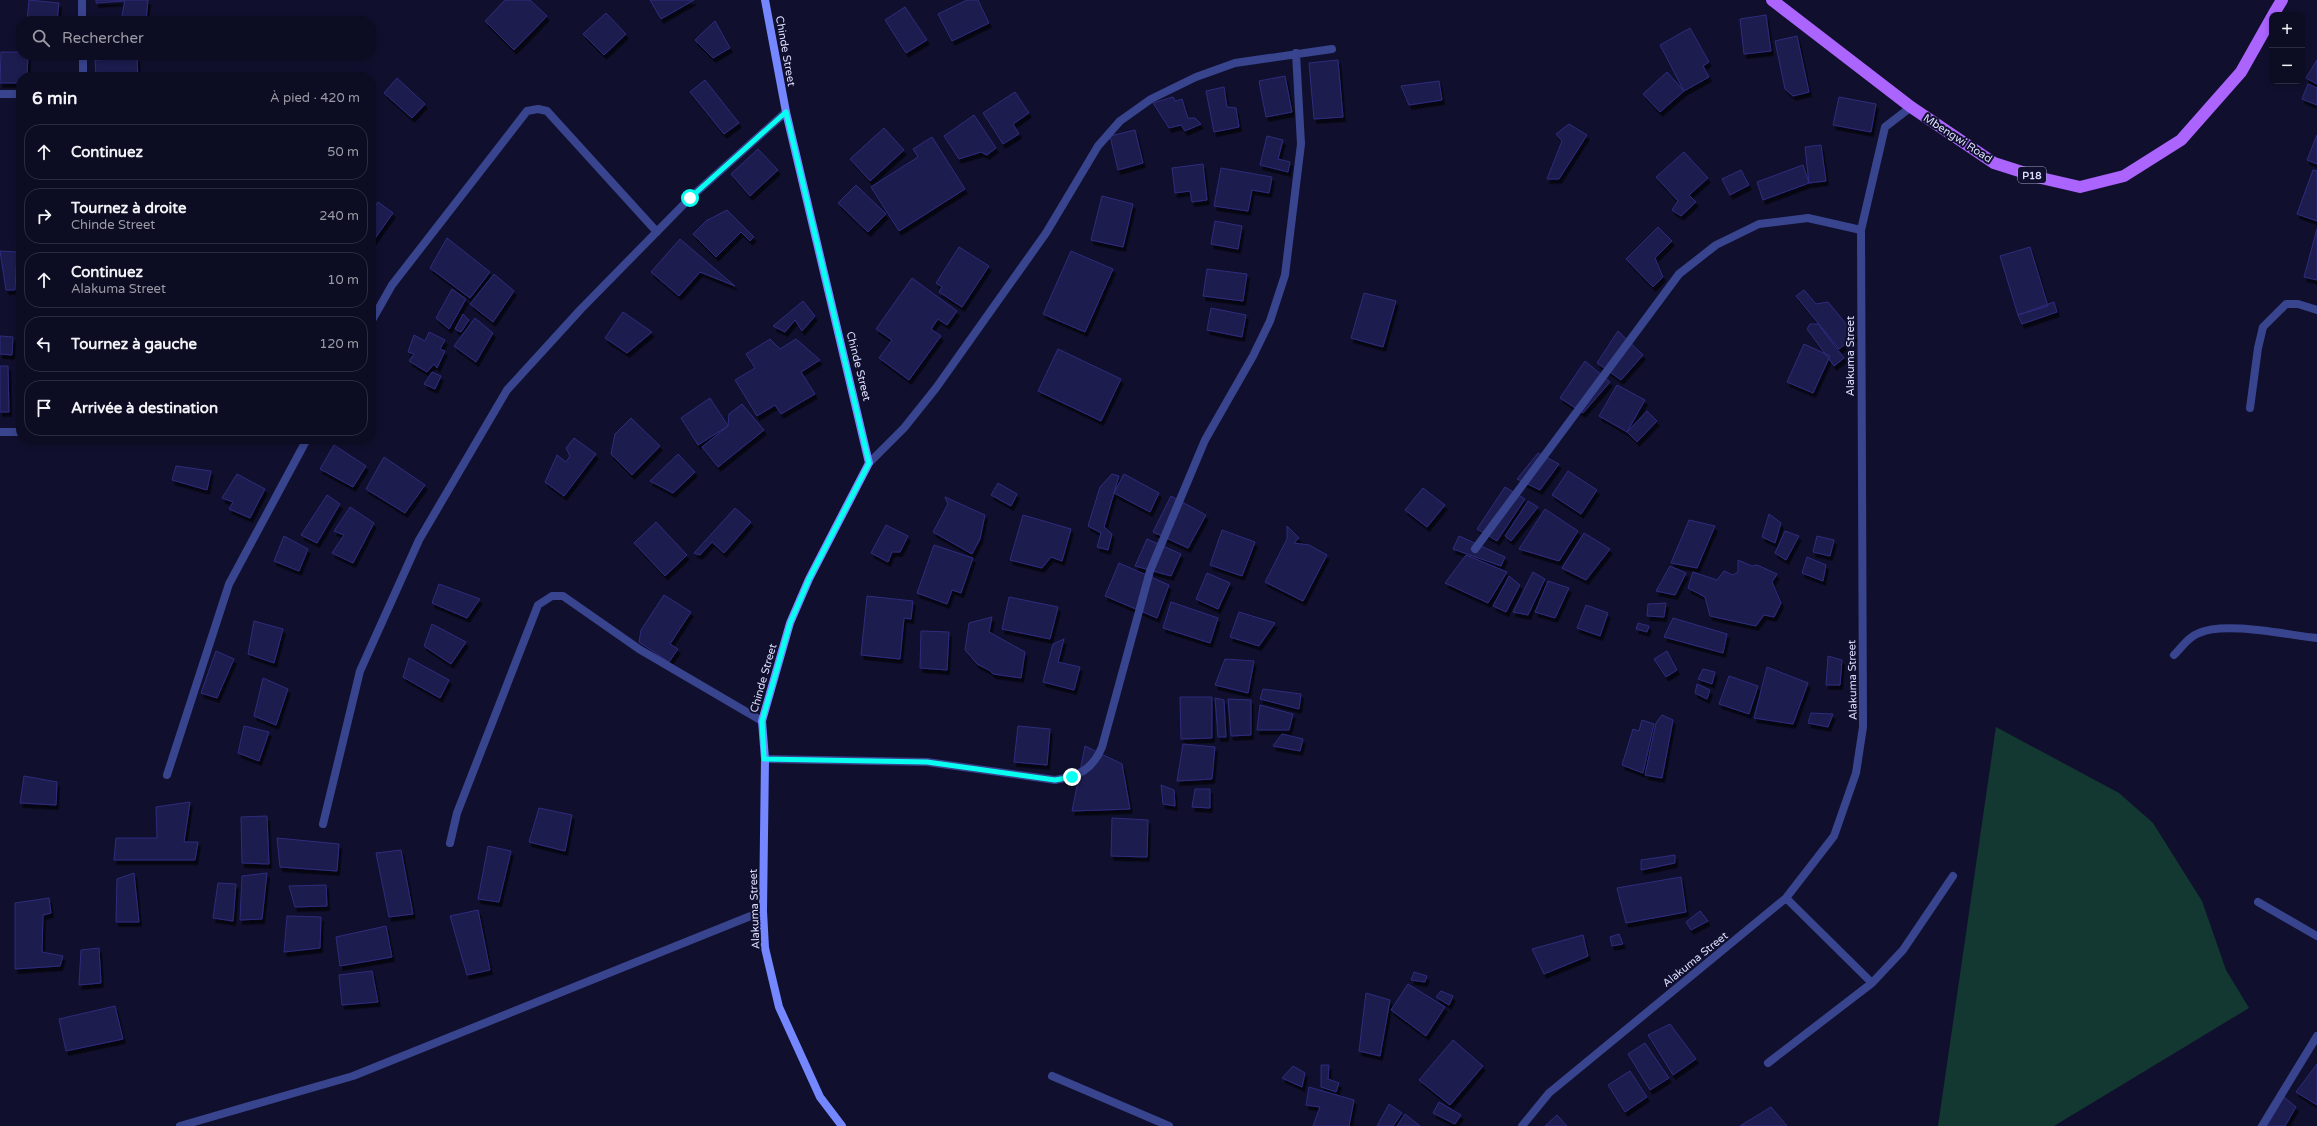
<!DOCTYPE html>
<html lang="fr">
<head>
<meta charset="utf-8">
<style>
  :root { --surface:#0c0c22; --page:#15152a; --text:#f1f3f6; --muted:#9a9ba5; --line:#2c2c40 }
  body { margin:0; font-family:"Varela Round",sans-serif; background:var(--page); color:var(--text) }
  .controls { position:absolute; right:12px; top:12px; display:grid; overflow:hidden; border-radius:8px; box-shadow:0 2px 6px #0003 }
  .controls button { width:36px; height:36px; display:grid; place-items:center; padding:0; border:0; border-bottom:1px solid var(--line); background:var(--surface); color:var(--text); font:20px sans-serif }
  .stop { position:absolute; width:12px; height:12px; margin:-9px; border:3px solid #09ffef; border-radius:50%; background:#fff }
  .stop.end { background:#09ffef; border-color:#fff; box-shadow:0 1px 4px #0008 }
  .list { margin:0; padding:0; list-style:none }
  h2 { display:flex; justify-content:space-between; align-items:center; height:52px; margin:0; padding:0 16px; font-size:17px }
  h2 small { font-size:13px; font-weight:400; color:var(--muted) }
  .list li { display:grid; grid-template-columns:26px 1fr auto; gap:12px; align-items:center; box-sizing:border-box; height:56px; margin:0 8px 8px; padding:0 8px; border:1px solid var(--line); border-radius:16px }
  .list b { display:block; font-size:15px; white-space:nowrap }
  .list p { margin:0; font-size:13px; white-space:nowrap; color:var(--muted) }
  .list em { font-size:13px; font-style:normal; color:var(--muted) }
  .icon { flex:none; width:22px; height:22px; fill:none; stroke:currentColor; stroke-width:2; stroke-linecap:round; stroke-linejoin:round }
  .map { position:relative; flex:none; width:2317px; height:1126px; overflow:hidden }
  .search { position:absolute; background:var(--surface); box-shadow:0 2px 6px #0003; left:16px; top:16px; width:360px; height:44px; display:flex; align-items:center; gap:10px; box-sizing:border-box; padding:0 14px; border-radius:16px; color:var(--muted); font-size:15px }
  .panel { position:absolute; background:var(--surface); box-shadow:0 2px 6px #0003; left:16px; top:72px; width:360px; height:372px; border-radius:16px }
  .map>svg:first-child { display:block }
  .green { fill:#133831 }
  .building { fill:#1d1b50; stroke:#2f2c7d; filter:url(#shadow) }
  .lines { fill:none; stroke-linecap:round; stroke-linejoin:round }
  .street { stroke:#39448f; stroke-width:8 }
  .secondary { stroke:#7487ff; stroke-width:8 }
  .primary { stroke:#ac64ff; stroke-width:12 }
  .route { stroke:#09ffef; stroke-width:5 }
  .labels { text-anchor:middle; stroke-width:4; stroke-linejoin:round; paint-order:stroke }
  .shield { fill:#10102e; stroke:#a0a0c0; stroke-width:1 }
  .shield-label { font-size:10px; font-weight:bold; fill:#dddeff }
  .street-label { font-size:11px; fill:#dddeff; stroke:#10102e }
</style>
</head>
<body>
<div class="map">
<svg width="2317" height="1126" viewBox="0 0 2317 1126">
  <defs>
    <filter id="shadow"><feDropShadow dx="2.5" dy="4.5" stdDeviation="0" flood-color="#0009"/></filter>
  </defs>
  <rect width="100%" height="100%" fill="#10102e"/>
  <path class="green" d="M1996,727L2119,793L2153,823L2202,901L2226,970L2249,1008L2054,1126H1938Z"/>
  <path class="building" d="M29,0L59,3L57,21H27Z
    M96,0H123L124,1L96,3Z
    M125,0H148L146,21H121Z
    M505,0H530L547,16L514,50L485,21Z
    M650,0H694L661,19Z
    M967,0H978L989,23L952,41L938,14Z
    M905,7L927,40L906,53L885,20Z
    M606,13L626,34L604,55L583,34Z
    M1766,15L1771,51L1744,54L1740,19Z
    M715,21L730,48L713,58L695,40Z
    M1690,28L1709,62L1703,66L1709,77L1684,91L1660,45Z
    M1797,36L1809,92L1793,96L1785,89L1775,41Z
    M1,52H21V55H28L27,77H21V83H0Z
    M137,57L138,77H96L95,60Z
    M1338,60L1343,117L1314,119L1309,63Z
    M2317,60V84L2306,78Z
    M1667,72L1684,91L1660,112L1643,94Z
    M1285,76L1292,112L1266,117L1259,81Z
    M397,78L425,104L412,118L384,93Z
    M705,80L739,123L724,134L690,92Z
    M1439,81L1442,100L1409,105L1401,86Z
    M2308,84L2317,88V105L2302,99Z
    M1224,87L1227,107L1236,108L1239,127L1214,132L1206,91Z
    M1015,92L1029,113L1013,124L1019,134L1003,144L983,113Z
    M1173,97L1175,101L1182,99L1188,118H1195L1201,124L1185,131L1181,125L1169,128L1153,103Z
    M1839,97L1876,104L1871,132L1833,125Z
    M974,115L996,148L987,155L981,152L959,159L944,136Z
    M1569,124L1587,135L1559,179H1547L1562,141L1556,134Z
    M884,128L904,150L870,181L850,159Z
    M1135,130L1143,163L1118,170L1110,136Z
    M2317,135V164L2307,160Z
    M1267,136L1283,140L1278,159L1290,162L1288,172L1260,165Z
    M932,137L965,189L899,231L871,187L918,157L913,149Z
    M1821,145L1826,181L1809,183L1805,147Z
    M758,149L778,170L750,196L731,174Z
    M1684,152L1708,178L1689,195L1696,202L1681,216L1672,210L1678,201L1656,177Z
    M1203,164L1207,200L1192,202L1190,191L1175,193L1172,168Z
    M1803,165L1809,183L1763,200L1757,182Z
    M1221,168L1272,177L1269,193L1252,190L1248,211L1214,206Z
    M1741,170L1749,185L1730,195L1722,179Z
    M2313,170L2317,171V221L2297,214Z
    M856,185L886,214L868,232L838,203Z
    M1102,196L1133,204L1123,247L1091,240Z
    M378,202L393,213L371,244V212Z
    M727,210L754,237L750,241L741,232L716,257L693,234L706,221Z
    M1215,221L1242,226L1238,249L1211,244Z
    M21,227V244L16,243Z
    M1658,227L1672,241L1655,258L1663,277L1653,287L1626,259Z
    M2317,229V280L2304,277Z
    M447,238L490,272L470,298L430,268Z
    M680,239L735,286L700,272L679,296L651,272Z
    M959,247L989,266L962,307L939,292L942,287L936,283Z
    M2030,247L2048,306L2018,315L2000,256Z
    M0,251L17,252L15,290H6Z
    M1071,251L1113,269L1085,332L1043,314Z
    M1207,269L1247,274L1243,301L1203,296Z
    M494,274L514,291L493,322L470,304Z
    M912,278L957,311L947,325L938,319L931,329L941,336L909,380L879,358L892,340L876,329Z
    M452,289L466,299L449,329L436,318Z
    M1804,290L1816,304L1828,302L1856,336L1839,349L1796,296Z
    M1364,293L1396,301L1383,347L1351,338Z
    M803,301L815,316L802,331L795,320L785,332L773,326Z
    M2054,302L2057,312L2022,324L2018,315Z
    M1211,308L1246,315L1242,337L1207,330Z
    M623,312L652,332L627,353L605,338Z
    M463,314L469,320L461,332L455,329Z
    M475,318L493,333L476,362L454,346Z
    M1810,324H1818L1844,358L1834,366L1807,329Z
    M1618,331L1643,355L1621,380L1597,363Z
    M429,332L445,340L440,349L445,351L437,368L434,364L427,372L409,361L414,354L408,352L414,335L425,341Z
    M0,336L13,337L12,355L0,354Z
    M770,339L780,349L796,339L820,360L801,372L815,394L781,414L775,405L757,416L735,380L755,368L746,354Z
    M1804,344L1830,356L1813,393L1787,382Z
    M1058,349L1121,379L1101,421L1038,391Z
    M1585,361L1610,382L1583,413L1560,398Z
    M0,366H8L9,412H0Z
    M432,372L441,376L435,389L424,384Z
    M1617,385L1645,400L1627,432L1599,416Z
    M710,398L728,426L698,445L681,418Z
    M742,404L764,430L718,467L702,447L728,426L729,414Z
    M1647,411L1657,421L1637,442L1627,432Z
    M631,418L660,446L632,475L611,454L615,434Z
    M574,438L596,454L564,496L545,482L557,455L566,462L570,456L566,448Z
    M334,445L366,466L353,487L320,469Z
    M1538,453L1559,464L1540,490L1517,479Z
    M678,454L695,472L673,493L650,481Z
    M384,457L425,485L405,513L366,489Z
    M176,466L211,471L207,490L172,480Z
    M1568,471L1597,490L1581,514L1552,495Z
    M237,474L265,489L250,518L229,509L233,502L222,498Z
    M1112,474L1119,476L1104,527L1112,534L1108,550L1097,547L1101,533L1088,526L1100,487Z
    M1124,474L1159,493L1150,512L1114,493Z
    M998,483L1017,494L1011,506L991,495Z
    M1505,487L1525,499L1497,541L1477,529Z
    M1423,488L1445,505L1427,527L1405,510Z
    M327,495L340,504L317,543L301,535Z
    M1171,496L1206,515L1188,548L1153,532Z
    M945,497L985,515L980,539L972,554L933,532L948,504Z
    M1528,501L1538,507L1511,541L1505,536Z
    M350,507L374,523L353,563L332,553L344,535L334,531Z
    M735,508L751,522L724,553L712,542L700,555L694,553Z
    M1545,509L1578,531L1559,561L1519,549Z
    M1769,514L1781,523L1775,543L1762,537Z
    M1023,515L1071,529L1062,561L1051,557L1042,568L1010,560Z
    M1689,520L1715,526L1697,568L1671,563Z
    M656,522L687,555L665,576L634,543Z
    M886,525L908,536L900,552H892L888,562L871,553Z
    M1287,526L1299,538L1294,543L1309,545L1327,555L1303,601L1265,582L1287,539Z
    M1222,530L1255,542L1242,576L1210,565Z
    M1785,531L1799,536L1786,560L1775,553Z
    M1584,533L1610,549L1586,580L1562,568Z
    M284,536L308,549L299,571L274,561Z
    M1459,536L1505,557L1501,566L1453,549Z
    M1817,536L1834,540L1830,556L1813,552Z
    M1147,539L1181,554L1171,576L1135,566Z
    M934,545L973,558L961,593L952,590L947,604L917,593Z
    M1466,555L1507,572L1488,603L1445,583Z
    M1807,557L1826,565L1823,581L1802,573Z
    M1738,560L1752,566L1757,565L1777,574L1772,582L1781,603L1774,617L1764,615L1756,626L1710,616L1705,597L1688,588L1693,572L1717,580L1724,571L1733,575L1738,572Z
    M1119,563L1169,585L1157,618L1105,596Z
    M1670,566L1686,573L1675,595L1656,591Z
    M1533,572L1545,579L1528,615L1513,612Z
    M1207,573L1230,583L1218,609L1196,599Z
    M1509,576L1520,585L1506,612L1493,606Z
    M1548,581L1569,588L1555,618L1535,612Z
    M439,584L480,599L467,618L432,603Z
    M664,595L691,612L670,644L678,649L669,662L639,642L641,630Z
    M867,596L913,601L911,619L904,618L900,659L861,655Z
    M1009,597L1058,607L1050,639L1002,629Z
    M1171,602L1218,618L1210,643L1163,628Z
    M1666,603L1664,617L1647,616L1648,604Z
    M1586,605L1608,613L1600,636L1577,628Z
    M1239,612L1275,623L1259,646L1230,637Z
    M992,617L989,632L1025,652L1021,678L993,674L989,670L977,664L965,650L969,623Z
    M1673,618L1727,634L1723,653L1664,637Z
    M254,621L283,629L274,663L248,654Z
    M1638,623L1649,626L1647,632L1636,629Z
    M432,624L466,642L451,664L424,646Z
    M921,631L949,632L947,670L920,668Z
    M1064,639L1058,662L1080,667L1074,690L1043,682L1053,644Z
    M216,651L234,659L217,698L201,693Z
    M1667,651L1677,670L1666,677L1654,659Z
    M1828,656L1842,660L1840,685H1826Z
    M409,658L449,680L440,698L403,677Z
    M1225,659L1254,661L1248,693L1215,685Z
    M1767,667L1808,683L1793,724L1754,718Z
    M1703,669L1715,672L1712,684L1698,679Z
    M1729,676L1758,686L1749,714L1719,704Z
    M263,678L288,689L276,725L254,716Z
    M1697,684L1710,690L1707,699L1695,693Z
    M1263,689L1301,694L1299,709L1260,699Z
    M1180,697H1212V738L1181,739Z
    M1215,698L1224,700L1226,737H1218Z
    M1228,699L1251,700V735L1231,736Z
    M1260,705L1293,714L1289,730H1257Z
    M1811,713L1833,714L1828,727L1808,723Z
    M1662,715L1673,720L1662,778L1645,775L1656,723Z
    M1642,720L1654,724L1643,773L1622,765L1633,729L1639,731Z
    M244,726L269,732L259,761L238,753Z
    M1018,726L1050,729L1047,765L1014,762Z
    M1282,734L1303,739L1300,751L1273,746Z
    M1183,744L1215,747L1212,779L1177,781Z
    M1085,746L1122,764L1130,809L1072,811Z
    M24,776L57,782L56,805L20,803Z
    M1161,785L1174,790L1175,806L1163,804Z
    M1195,789H1210V808L1192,807Z
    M190,802L184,842H198L195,860H114L116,838H157L156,807Z
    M539,808L572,815L565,851L529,842Z
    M267,816L269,864L242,863L241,817Z
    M1112,818L1148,820L1147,857L1111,856Z
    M277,838L339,844L337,871L280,867Z
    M488,846L511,851L499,902L478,899Z
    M401,850L413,914L389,917L376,853Z
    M1675,855V863L1641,870V860Z
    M134,873L139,922H116L117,879Z
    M267,873L262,919L240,920L242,876Z
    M1681,877L1686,912L1626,923L1617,888Z
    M218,883L236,884L233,921L213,918Z
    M326,885L327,906L295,907L289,886Z
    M49,898L51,913L43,915L42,952L63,956L60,966L15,969V903Z
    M478,910L490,970L467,975L450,916Z
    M1700,911L1708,921L1691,930L1686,922Z
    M287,916L321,917L320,948L284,952Z
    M386,926L392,957L340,966L336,937Z
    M1619,934L1623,944L1612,946L1610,937Z
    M1583,935L1588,956L1544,974L1532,949Z
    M99,948L101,983L79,985L81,950Z
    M372,971L378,1002L342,1005L339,975Z
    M1414,972L1427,976L1425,982L1411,980Z
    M1408,984L1445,1007L1426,1036L1391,1010Z
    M1441,991L1453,996L1449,1005L1436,997Z
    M1366,993L1390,1000L1380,1056L1359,1051Z
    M115,1006L123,1039L66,1051L59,1019Z
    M1670,1024L1696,1059L1673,1075L1648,1035Z
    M1453,1040L1483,1066L1450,1105L1419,1080Z
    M1645,1043L1669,1078L1650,1090L1628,1054Z
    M2317,1064V1105L2296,1092Z
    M1321,1065H1329L1328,1079L1339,1083L1336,1092L1321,1087Z
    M1293,1066L1305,1073L1302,1087L1282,1078Z
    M1630,1071L1647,1097L1625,1112L1608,1085Z
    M1309,1087L1354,1100L1349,1126H1313L1320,1107L1306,1105Z
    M2284,1097L2296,1107L2285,1126H2267Z
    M1439,1102L1461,1115L1455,1124L1433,1113Z
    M1389,1104L1402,1113L1393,1126H1377Z
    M1771,1107L1787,1126H1740Z
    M1405,1114L1420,1126H1397Z
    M1557,1115L1567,1126H1545Z"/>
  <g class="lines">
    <path class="street" d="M82,0V21
      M83,55V77
      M0,94H21
      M371,322L392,285L527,111L538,109L547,111L657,232
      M2250,408L2258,348L2263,327L2286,304H2298L2317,310
      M0,432H21
      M869,463L904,428L936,388L1046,233L1098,146L1120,121L1151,99L1196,77L1235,63L1332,49
      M1475,549L1679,274L1716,245L1759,224L1808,218L1861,230
      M2174,655C2182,647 2188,637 2199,633C2225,621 2287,635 2317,638
      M765,759L927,762L1055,780C1078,777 1093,769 1102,747L1150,571L1205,440L1253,356L1270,321L1285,275L1301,144L1296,53
      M167,775L229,584L307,439
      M323,824L360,671L419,540L507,390L581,309L690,198L786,112
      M450,843L457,813L538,605L552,596H563L639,649L762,721
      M1786,898L1872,983
      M2258,902L2317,936
      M1768,1063L1872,983L1903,950L1953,876
      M1052,1076L1169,1126
      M180,1126L353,1076L763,911
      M1522,1126L1549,1093L1786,898L1834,836L1856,773L1863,727L1861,230L1885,127L1911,107
      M2262,1126L2317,1036"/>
    <path class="secondary" d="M765,0L786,112L869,463L809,579L790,623L762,721L765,759L763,911L765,948L779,1007L820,1097L842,1126"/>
    <path class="primary" d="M1772,0L1911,107L1994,163L2041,178L2080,187L2124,176L2181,140L2241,72L2272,17
      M2273,15L2282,0"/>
  </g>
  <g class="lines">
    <path class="route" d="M690,198L786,112L869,463L809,579L790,623L762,721L764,759L927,762L1055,780L1072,777"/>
  </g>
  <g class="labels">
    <rect class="shield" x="2018" y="167" width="28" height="16" rx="3"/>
    <g class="shield-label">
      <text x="2032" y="179">P18</text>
    </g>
    <g class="street-label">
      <text transform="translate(786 51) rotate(80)" y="4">Chinde Street</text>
      <text transform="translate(1958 138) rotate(33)" y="4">Mbengwi Road</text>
      <text transform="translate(1850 356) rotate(-90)" y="4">Alakuma Street</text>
      <text transform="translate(859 366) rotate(76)" y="4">Chinde Street</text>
      <text transform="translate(763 678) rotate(-74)" y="4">Chinde Street</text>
      <text transform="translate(1852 680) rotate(-91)" y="4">Alakuma Street</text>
      <text transform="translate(754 909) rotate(-92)" y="4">Alakuma Street</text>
      <text transform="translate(1695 959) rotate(-39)" y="4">Alakuma Street</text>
    </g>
  </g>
</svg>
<div class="controls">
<button>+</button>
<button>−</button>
</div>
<div class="stop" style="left:690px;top:198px"></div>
<div class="stop end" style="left:1072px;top:777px"></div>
<div class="search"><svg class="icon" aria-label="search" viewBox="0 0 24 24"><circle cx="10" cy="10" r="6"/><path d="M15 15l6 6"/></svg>Rechercher</div>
<section class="panel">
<h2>6 min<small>À pied · 420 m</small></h2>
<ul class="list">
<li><svg class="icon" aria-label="ahead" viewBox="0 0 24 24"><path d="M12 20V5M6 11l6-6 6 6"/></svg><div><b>Continuez</b></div><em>50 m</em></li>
<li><svg class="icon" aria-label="right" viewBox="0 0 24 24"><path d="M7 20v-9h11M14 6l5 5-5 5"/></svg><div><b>Tournez à droite</b><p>Chinde Street</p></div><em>240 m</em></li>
<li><svg class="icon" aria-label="ahead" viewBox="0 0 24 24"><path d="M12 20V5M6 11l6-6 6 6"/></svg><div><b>Continuez</b><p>Alakuma Street</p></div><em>10 m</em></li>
<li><svg class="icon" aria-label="left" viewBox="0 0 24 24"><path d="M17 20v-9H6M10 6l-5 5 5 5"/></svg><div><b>Tournez à gauche</b></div><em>120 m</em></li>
<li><svg class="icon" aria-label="arrive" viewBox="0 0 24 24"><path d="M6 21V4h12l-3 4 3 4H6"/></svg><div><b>Arrivée à destination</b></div></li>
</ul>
</section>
</div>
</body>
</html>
